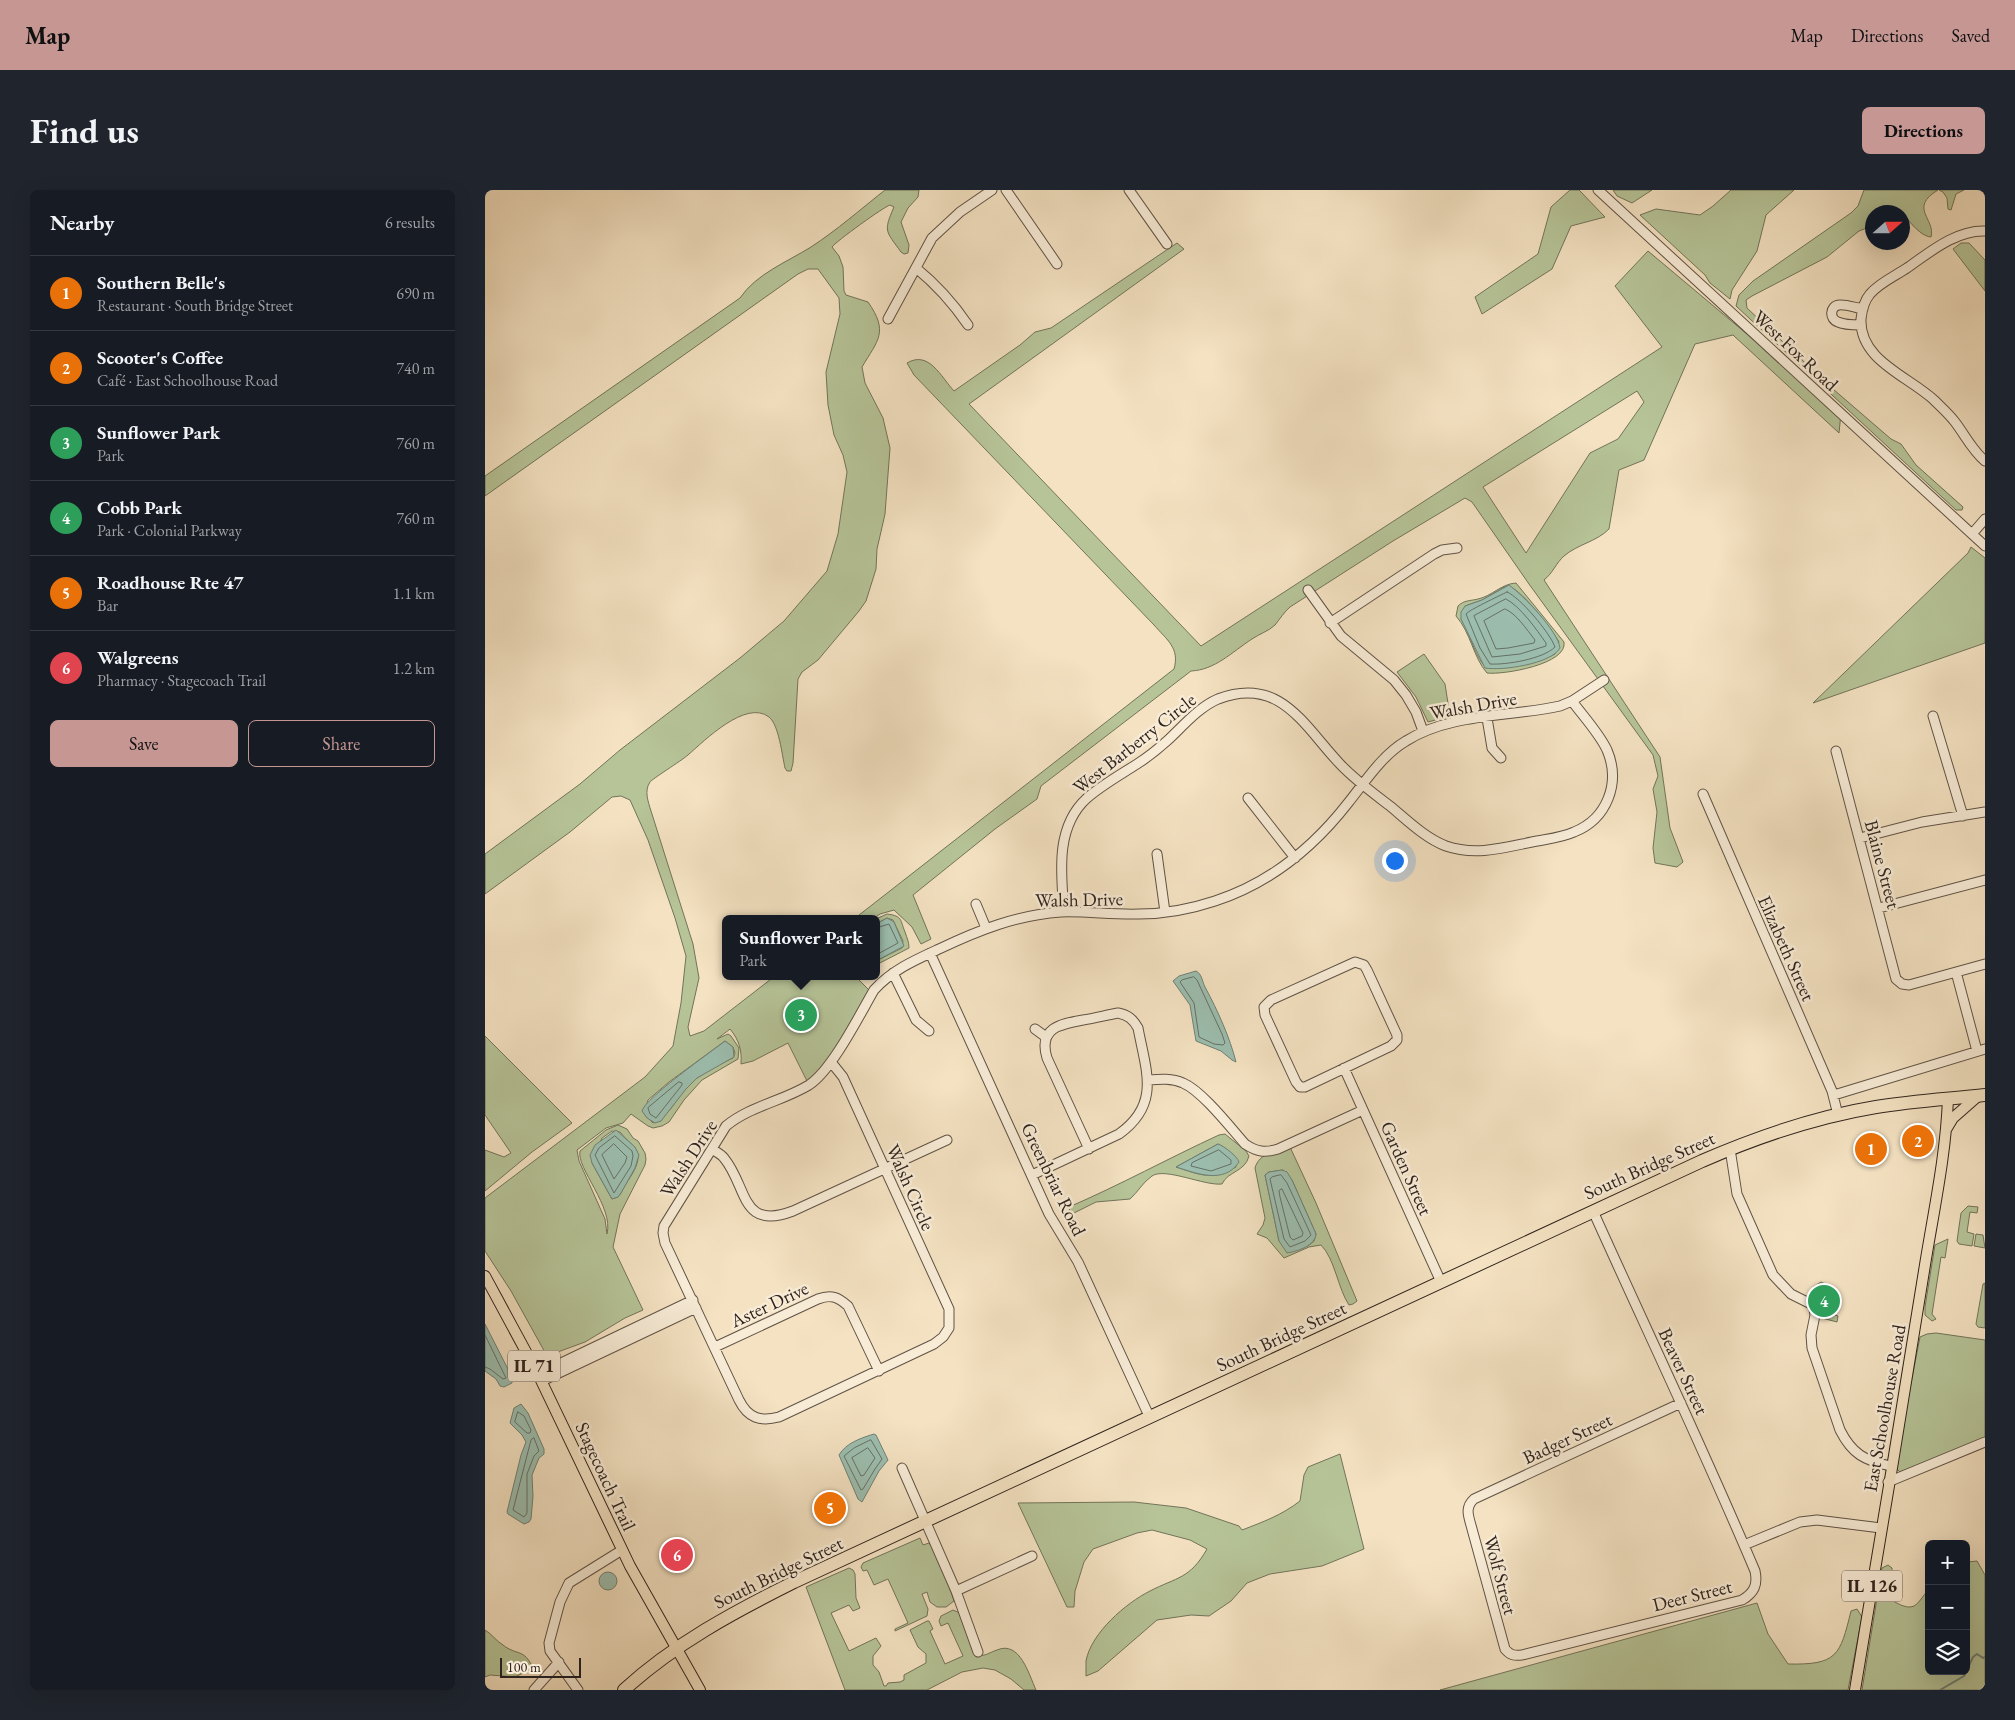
<!DOCTYPE html>
<html lang="en">
<head>
<meta charset="utf-8">
<style>
  :root { --surface:#171b24; --page:#20242c; --text:#f1f3f6; --muted:#9ea1a6; --line:#363941; --accent:#c59692 }
  body { margin:0; font-family:"EB Garamond",serif; background:var(--page); color:var(--text) }
  .controls { position:absolute; right:15px; bottom:15px; display:grid; overflow:hidden; border-radius:8px; box-shadow:0 5px 20px #0002 }
  .controls button { width:45px; height:45px; display:grid; place-items:center; padding:0; border:0; border-bottom:1px solid var(--line); background:var(--surface); color:var(--text); font:25px sans-serif }
  .compass { position:absolute; left:1380px; top:15px; width:45px; height:45px; border-radius:50%; background:var(--surface); box-shadow:0 5px 20px #0002; rotate:69deg }
  .scale { position:absolute; left:15px; bottom:12px; width:81px; box-sizing:border-box; padding-left:5px; border:2px solid #2f231d; border-top:0; font-size:14px; line-height:18px; white-space:nowrap; color:#2f231d; -webkit-text-stroke:4px #f8ecd7; paint-order:stroke }
  .you { position:absolute; left:909px; top:670px; width:18px; height:18px; margin:-12px; border:4px solid #fff; border-radius:50%; background:#1a73e8; box-shadow:0 0 0 8px #1a73e833 }
  .badge { display:grid; place-items:center; width:32px; height:32px; border-radius:50%; background:var(--accent); color:#fff; font-size:16px; font-weight:700 }
  .pin { position:absolute; translate:-50% -50%; border:2px solid #fff; box-shadow:0 1px 5px #0006 }
  .popup { position:absolute; left:237px; top:725px; width:158px; height:65px; box-sizing:border-box; display:grid; place-content:center; border-radius:8px; background:var(--surface); filter:drop-shadow(0 1px 4px #0005); font-size:16px; white-space:nowrap; color:var(--muted) }
  .popup b { font-size:19px; color:var(--text) }
  .popup::after { content:''; position:absolute; left:50%; top:100%; margin-left:-10px; border:10px solid transparent; border-top-color:var(--surface) }
  .list { margin:0; padding:0; list-style:none }
  h2 { display:flex; justify-content:space-between; align-items:center; height:65px; margin:0; padding:0 20px; font-size:21px }
  h2 small { font-size:16px; font-weight:400; color:var(--muted) }
  .list li { display:grid; grid-template-columns:32px 1fr auto; gap:15px; align-items:center; box-sizing:border-box; height:75px; padding:0 20px; border-top:1px solid var(--line) }
  .list b { display:block; font-size:19px; white-space:nowrap }
  .list p { margin:0; font-size:16px; white-space:nowrap; color:var(--muted) }
  .list em { font-size:16px; font-style:normal; color:var(--muted) }
  .actions { display:flex; gap:10px; padding:15px 20px }
  .actions a { flex:1; padding:11px 0; border:1px solid var(--accent); border-radius:8px; text-align:center; font-size:18px; color:var(--accent) }
  .actions .main { background:var(--accent); color:#111 }
  .icon { flex:none; width:28px; height:28px; fill:none; stroke:currentColor; stroke-width:2; stroke-linecap:round; stroke-linejoin:round }
  .map { position:relative; flex:none; width:1500px; height:1500px; overflow:hidden; border-radius:8px }
  header { display:flex; align-items:center; gap:30px; box-sizing:border-box; height:70px; padding:0 25px; background:var(--accent); color:#111 }
  header strong { font-size:24px }
  nav { display:flex; gap:28px; margin-inline-start:auto; font-size:18px }
  .intro { display:flex; align-items:center; justify-content:space-between; box-sizing:border-box; height:120px; padding:0 30px }
  h1 { margin:0; font-size:35px }
  .button { padding:12px 22px; border-radius:8px; background:var(--accent); color:#111; font-size:18px; font-weight:700 }
  main { display:flex; gap:30px; padding:0 30px }
  aside { flex:1; background:var(--surface); border-radius:8px; box-shadow:0 5px 20px #0002 }
  .map>svg:first-child { display:block }
  .green { fill:#b6c498; stroke:#72745a; fill-rule:evenodd }
  .water { fill:#9cbeaf; stroke:#708075 }
  .lines { fill:none; stroke-linecap:round; stroke-linejoin:round }
  .shore { stroke:#667066; stroke-width:1 }
  .stream { stroke:#708075; stroke-width:2 }
  .minor-casing { stroke:#605346; stroke-width:11 }
  .major-casing { stroke:#2f231d; stroke-width:12 }
  .highway-casing { stroke:#2f231d; stroke-width:14 }
  .minor { stroke:#f8ecd7; stroke-width:9 }
  .major { stroke:#f4e2c2; stroke-width:10 }
  .highway { stroke:#f4e2c2; stroke-width:12 }
  .labels { text-anchor:middle; stroke-width:5; stroke-linejoin:round; paint-order:stroke }
  .shield { fill:#f8ecd7; stroke:#6b5f55; stroke-width:1 }
  .shield-label { font-size:18px; font-weight:bold; fill:#2f231d }
  .street-label { font-size:19px; fill:#2f231d; stroke:#f8ecd7 }
</style>
</head>
<body>
<header>
<strong>Map</strong>
<nav><a>Map</a><a>Directions</a><a>Saved</a></nav>
</header>
<div class="intro"><h1>Find us</h1><a class="button">Directions</a></div>
<main>
<aside>
<h2>Nearby<small>6 results</small></h2>
<ul class="list">
<li><span class="badge" style="background:#e8710a">1</span><div><b>Southern Belle's</b><p>Restaurant · South Bridge Street</p></div><em>690 m</em></li>
<li><span class="badge" style="background:#e8710a">2</span><div><b>Scooter's Coffee</b><p>Café · East Schoolhouse Road</p></div><em>740 m</em></li>
<li><span class="badge" style="background:#2e9e5b">3</span><div><b>Sunflower Park</b><p>Park</p></div><em>760 m</em></li>
<li><span class="badge" style="background:#2e9e5b">4</span><div><b>Cobb Park</b><p>Park · Colonial Parkway</p></div><em>760 m</em></li>
<li><span class="badge" style="background:#e8710a">5</span><div><b>Roadhouse Rte 47</b><p>Bar</p></div><em>1.1 km</em></li>
<li><span class="badge" style="background:#e0444e">6</span><div><b>Walgreens</b><p>Pharmacy · Stagecoach Trail</p></div><em>1.2 km</em></li>
</ul>
<div class="actions"><a class="main">Save</a><a>Share</a></div>
</aside>
<div class="map">
<svg width="1500" height="1500" viewBox="0 0 1500 1500">
  <rect width="100%" height="100%" fill="#f4e2c2"/>
  <filter id="stains"><feTurbulence type="fractalNoise" baseFrequency=".004" numOctaves="4"/><feColorMatrix values="0 0 0 0 .2 0 0 0 0 .09 0 0 0 0 .02 0 0 0 .5 -.17"/></filter>
  <radialGradient id="worn" r=".72"><stop offset=".6" stop-color="#630" stop-opacity="0"/><stop offset="1" stop-color="#630" stop-opacity=".3"/></radialGradient>
  <path class="green" d="M400,0H434L433,7L423,18L416,32L424,55L423,63L419,64L416,62C401,41 398,42 409,17L405,15C400,16 350,52 347,57L354,66L358,77L359,101L361,105L383,112C404,142 393,150 377,177L380,193L398,228L405,258L400,324L392,359L391,379L381,411L374,421L333,470L317,482L313,489L308,573L306,581H302L300,578C297,565 294,535 284,527C261,509 219,551 203,565C196,571 167,589 165,592C159,601 163,611 166,621L208,754L214,788L203,837L205,846L219,841L290,786H377L373,789L384,800C372,825 344,876 322,891L303,853L268,871L256,874C257,860 254,850 245,839L232,849L243,844L246,846L254,858L253,869L217,890L199,910L184,932L177,936L168,938L163,936L146,924L138,933L121,938L92,960L94,971L120,1029L122,1044C129,1017 91,978 95,961L121,940L133,935L142,939L148,948L153,951L160,963L161,969L160,975L135,1024L128,1057L158,1120L140,1128L100,1152L62,1166L26,1101L0,1061V1008L160,887L188,856L196,813L201,766L190,728L163,650L145,610L136,606L127,607L85,642L0,704V664L95,594L135,560L255,468L299,431L342,381L353,344L362,282L358,265L349,245L343,215L341,182L355,124L354,108L333,79H323L313,84L0,306V286L255,108C271,84 302,72 326,57C352,40 376,19 400,0ZM240,851L248,857L250,863L248,868C231,876 214,884 201,898C189,912 186,924 168,933L159,924L163,910L184,892ZM127,941L135,942C139,948 147,953 151,960C159,973 141,991 136,1003L133,1007L127,1009L107,973L117,948Z
    M1085,0H1094L1120,27L1086,36L1067,79L997,124L990,107L1053,64L1066,17Z
    M1128,0H1167L1147,13L1132,6Z
    M1246,0H1309L1281,25L1272,61L1247,100L1245,109L1225,93L1220,85L1155,25L1171,19L1215,25L1228,16Z
    M1379,0H1453C1423,18 1451,29 1446,47C1434,46 1422,28 1415,20L1406,22H1388L1387,36L1374,41L1342,67L1267,106L1261,110L1262,118L1348,199L1406,249L1416,254L1431,275L1478,317L1477,320H1471L1251,116L1254,105L1268,91L1366,23L1373,16Z
    M1454,0H1479L1471,4L1466,20L1463,19L1462,8L1458,2Z
    M692,53L699,59L484,214L716,456L1177,157L1130,96L1163,61L1356,223L1354,243L1248,145L1210,154L1159,270L1134,280L1124,339C1111,352 1093,354 1079,366C1071,373 1068,383 1059,390L1175,567L1185,638L1198,672L1192,677L1170,673L1168,658L1172,622L1168,599L1173,586L1168,565L1044,394L987,312L980,308L908,351L805,417C799,422 795,429 790,435C784,441 774,444 767,449C747,462 730,480 706,481L556,596L552,609L510,639L428,705L446,749L436,754L427,737L409,720L395,724L388,729H369L689,479C695,458 682,450 669,435L429,185L422,173C444,160 456,187 469,201L535,155L550,142L566,138ZM1152,201L1159,212L1133,249L1105,263L1041,363L998,297Z
    M1476,53H1484L1500,70V101L1468,59Z
    M1486,357L1500,368V453L1328,513L1483,363Z
    M1031,393L1079,452C1083,474 1019,485 1002,483C988,467 986,443 971,426L973,416C979,410 985,411 993,409C1007,406 1016,394 1031,393ZM1021,396C1034,395 1067,440 1074,452L1070,464C1046,477 1025,477 998,474C988,461 985,443 976,429L980,416L997,410Z
    M939,464L960,494L965,526L943,532L931,507L912,482Z
    M402,724C418,726 415,730 420,742C422,748 424,752 424,758L391,775V771L417,758L418,751L408,730L402,728L391,734V729Z
    M0,846L87,933L47,962L0,1001V960L19,967L26,963L0,925Z
    M740,944L761,961L764,966C760,982 743,981 737,994C719,996 680,977 667,986C658,992 653,1002 645,1009L611,1012L587,1024L585,1023L584,1017C635,995 684,968 734,945ZM733,954L740,958L750,967L751,977C728,991 715,985 691,977Z
    M805,957L831,1013L872,1111L868,1114L864,1115C853,1099 850,1069 836,1055L824,1057L799,1068L782,1048L772,1044L778,1035L780,1028L770,978C774,963 791,961 805,957ZM798,980L807,990L831,1044L829,1051L823,1056L794,1051L780,985L784,982Z
    M1483,1016L1493,1017L1492,1023L1485,1022L1482,1042L1489,1044L1487,1056L1474,1054L1472,1051L1476,1023Z
    M1491,1044L1498,1045L1500,1058L1489,1056Z
    M1463,1049L1460,1068L1456,1067L1447,1124L1451,1129L1447,1131L1440,1125V1117L1450,1055Z
    M1336,1092L1340,1094L1343,1107L1350,1125L1353,1126L1352,1132L1337,1128V1118L1330,1106L1332,1104L1328,1097Z
    M1500,1093V1138L1493,1137L1491,1134L1498,1094Z
    M1451,1143L1500,1150V1249L1415,1282L1412,1279L1411,1271L1435,1147L1442,1144Z
    M855,1264L879,1359L837,1376L785,1384L762,1393L746,1411L724,1426L706,1425L672,1430L613,1481L601,1486C601,1481 601,1475 601,1471C606,1443 641,1413 665,1401C692,1387 705,1389 722,1359L705,1350L667,1340L652,1343L608,1359L599,1372L590,1401L589,1417H582L533,1313L649,1312L701,1318L754,1336L757,1340C778,1332 797,1325 815,1311L819,1285L823,1277Z
    M435,1348L438,1355L444,1353L454,1366L469,1411L461,1417H452L445,1412L442,1402L437,1404L443,1419L442,1426L410,1441V1439L423,1433L403,1389L389,1395L382,1380L378,1381L376,1377L378,1373Z
    M1492,1371L1500,1385V1500H1377L1397,1378L1403,1375L1407,1378L1406,1404L1408,1411C1431,1424 1431,1414 1444,1399V1481H1481V1374L1483,1372Z
    M364,1378L368,1380L370,1384L371,1408L375,1418L368,1421L364,1415L346,1423L364,1461L391,1448L396,1456L388,1466V1475L394,1482L399,1496H401L403,1493L415,1492L419,1490V1485L441,1473V1464L433,1457L425,1440L442,1431H444L448,1439L445,1441L460,1474L478,1466L463,1433L456,1436L454,1431L456,1426L468,1420L475,1423L490,1465C500,1467 503,1463 512,1460C535,1450 544,1485 551,1500H539L526,1489L510,1480L498,1478L477,1482L442,1500H360L321,1397Z
    M1272,1413L1283,1444L1303,1474C1352,1475 1355,1466 1366,1421L1372,1419L1377,1427L1363,1500H955Z
    M0,1440C7,1444 11,1451 18,1455C32,1466 39,1458 48,1478L30,1487L5,1485L0,1487Z"/>
  <path class="water" d="M1024,395C1038,405 1073,441 1075,458C1066,474 1017,481 1000,478L976,429V422L980,416L997,410Z
    M402,728L409,732L419,756L391,771V734Z
    M711,781C717,784 717,791 720,797C733,821 745,848 751,872L747,870L736,861L711,851L705,815L688,791L694,786Z
    M240,851L248,857L249,867L212,888L201,899L176,931L170,933L162,928L157,921C160,908 226,862 240,851Z
    M131,940L150,957L154,965L150,978L136,1003L133,1007L127,1009L107,973L105,965L110,955Z
    M733,954C739,956 752,966 754,972C739,995 711,983 691,977Z
    M797,980L802,982L807,990L831,1044C830,1056 813,1061 802,1063L794,1051L780,985L784,982Z
    M0,1134L27,1187V1193L19,1197L15,1196L11,1189L0,1181Z
    M36,1214L43,1223L59,1259V1264L54,1268L47,1285L48,1306L46,1329L44,1332L39,1334L23,1324L22,1322L36,1265L41,1252L37,1245L25,1233L29,1218Z
    M389,1244L391,1245L403,1270L394,1281L377,1312L373,1309L354,1265C361,1253 376,1248 389,1244Z
    M114 1391a9 9 0 1 1 18 0a9 9 0 1 1-18 0Z"/>
  <g class="lines">
    <path class="shore" d="M1022,402C1035,407 1065,443 1070,457C1058,469 1021,475 1005,474L995,458L981,424C984,420 1014,406 1022,402Z
      M1021,409C1035,416 1052,440 1061,453V456L1035,464L1007,467L989,426Z
      M1020,419C1031,423 1042,440 1050,450L1049,453L1023,458L1011,459L999,431Z
      M391,738L404,734L413,753L391,765
      M709,787L712,790L737,844L740,853L738,855L729,854L714,847L709,813L695,792L697,790Z
      M194,892L197,893V895L171,928L165,924L163,918Z
      M130,946L147,961L148,966L146,976L129,1003L110,965L114,958Z
      M129,954L142,967L140,973L129,989L117,965Z
      M734,960L746,970V974L726,981L706,976L707,973Z
      M796,985L802,993L826,1045L820,1051L805,1057L799,1049L785,989L787,987Z
      M797,999L818,1043L817,1046L808,1050L805,1047L795,1007L794,1001Z
      M0,1145L21,1188L18,1189L5,1179L0,1177
      M33,1222L39,1226L46,1240L45,1243H42L30,1232Z
      M49,1248L54,1261L49,1266L42,1284V1323L39,1327L28,1320L46,1250Z
      M386,1250L397,1269L390,1279L378,1299L376,1300L359,1266L369,1258Z
      M383,1258L390,1268L379,1285L376,1286L367,1268Z"/>
    <path class="stream" d="M1455,1500L1479,1486L1488,1467L1492,1464L1498,1468L1500,1467"/>
    <defs>
      <path id="minor" d="M521,0L572,74
        M644,0L682,54
        M1113,0L1500,356
        M1500,41C1471,40 1445,62 1422,78C1410,86 1394,93 1385,104C1379,111 1377,120 1376,129C1374,170 1423,186 1449,210C1456,217 1464,224 1470,232C1480,245 1487,260 1500,271
        M431,78C452,95 468,113 483,135
        M403,129L447,48L475,22L507,0
        M1376,135C1369,135 1359,135 1353,132C1344,129 1345,116 1354,115C1361,114 1371,118 1378,119
        M1487,344L1500,329
        M823,400L856,446L909,490L921,505L931,522L938,541
        M845,433L949,364L957,360L972,358
        M1448,526L1478,626
        M1002,528L1007,558L1016,568
        M1351,561L1411,789
        M1218,604L1347,901L1353,925
        M763,608L810,668
        M1375,648L1437,632L1500,622
        M672,664L680,722
        M491,714L501,738
        M1394,718L1500,690
        M579,722C576,683 570,637 602,608C617,595 635,585 652,574C663,567 673,559 683,550C698,536 714,517 733,509C795,485 819,536 855,574C870,590 888,603 905,616C922,630 940,648 961,656C990,666 1018,658 1047,652C1061,649 1076,648 1089,642C1122,629 1136,593 1122,560C1114,543 1098,526 1087,511
        M445,763L564,1024L593,1072L665,1228
        M870,772L879,775L882,780L912,845V850L906,856L820,897H815L811,892L780,825L779,817L786,810Z
        M1471,782L1492,861
        M408,783L431,830L444,841
        M1411,789L1417,794L1424,795L1500,774
        M550,839L561,847
        M346,872L358,887L464,1119V1138L458,1147L449,1154L294,1227C275,1232 263,1228 254,1210L180,1053L178,1043L179,1036L241,936C265,916 298,911 324,895C347,880 374,826 389,800C407,780 430,770 454,759C494,740 532,725 576,722C602,721 628,725 654,724C680,724 706,719 730,711C785,693 828,658 863,613C880,592 897,565 921,551C965,523 1025,527 1075,516L1087,511L1119,490
        M859,878L956,1092
        M663,890C675,889 687,888 698,893C717,901 745,937 760,954C772,962 780,963 793,959L878,920
        M1349,905L1500,859
        M227,959C231,962 236,964 239,968C263,997 255,1041 308,1021L462,950
        M1245,959L1252,1004L1288,1085L1306,1104L1326,1114L1329,1119L1330,1125L1326,1145L1327,1158L1355,1240C1367,1264 1380,1271 1406,1276
        M547,985L634,944C676,914 661,881 653,838C648,829 643,825 633,823C622,825 610,828 598,830C575,834 553,838 562,868L604,959
        M1108,1021C1162,1141 1219,1260 1270,1381C1273,1395 1269,1403 1257,1410L1037,1465C1029,1466 1025,1465 1020,1459L987,1339C984,1327 979,1318 989,1309L1196,1213
        M230,1157L333,1109C346,1104 353,1107 363,1116L394,1181
        M53,1184L208,1110
        M57,1191L211,1118
        M417,1278L471,1401L493,1462
        M1403,1292L1500,1252
        M1259,1355L1315,1332L1332,1330L1396,1338
        M471,1401L547,1366
        M49,1500L74,1472
        M93,1500L65,1461L64,1453L75,1412L84,1393L137,1360"/>
      <path id="major" d="M1462,938L1468,928L1493,906
        M0,1086L53,1184L145,1376L215,1500
        M1370,1500C1393,1360 1417,1221 1439,1081C1448,1024 1461,966 1463,908"/>
      <path id="highway" d="M139,1500C189,1454 249,1422 309,1392L1217,971C1272,947 1330,927 1391,917C1427,911 1463,909 1500,905"/>
    </defs>
    <use href="#minor" class="minor-casing"/>
    <use href="#major" class="major-casing"/>
    <use href="#highway" class="highway-casing"/>
    <use href="#minor" class="minor"/>
    <use href="#major" class="major"/>
    <use href="#highway" class="highway"/>
  </g>
  <g class="labels">
    <g class="shield">
      <rect x="23" y="1160.5" width="52" height="31" rx="4"/>
      <rect x="1357" y="1380.5" width="60" height="31" rx="4"/>
    </g>
    <g class="shield-label">
      <text x="49" y="1182">IL 71</text>
      <text x="1387" y="1402">IL 126</text>
    </g>
    <g class="street-label">
      <text transform="translate(1311 160) rotate(43)" y="7">West Fox Road</text>
      <text transform="translate(988 515) rotate(-10)" y="7">Walsh Drive</text>
      <text transform="translate(649 553) rotate(-38)" y="7">West Barberry Circle</text>
      <text transform="translate(1398 674) rotate(75)" y="7">Blaine Street</text>
      <text transform="translate(594 709) rotate(-1)" y="7">Walsh Drive</text>
      <text transform="translate(1302 758) rotate(66)" y="7">Elizabeth Street</text>
      <text transform="translate(203 968) rotate(-57)" y="7">Walsh Drive</text>
      <text transform="translate(1164 975) rotate(-24)" y="7">South Bridge Street</text>
      <text transform="translate(922 978) rotate(66)" y="7">Garden Street</text>
      <text transform="translate(569 989) rotate(64)" y="7">Greenbriar Road</text>
      <text transform="translate(426 997) rotate(66)" y="7">Walsh Circle</text>
      <text transform="translate(284 1114) rotate(-25)" y="7">Aster Drive</text>
      <text transform="translate(796 1146) rotate(-25)" y="7">South Bridge Street</text>
      <text transform="translate(1199 1181) rotate(65)" y="7">Beaver Street</text>
      <text transform="translate(1399 1218) rotate(-80)" y="7">East Schoolhouse Road</text>
      <text transform="translate(1082 1248) rotate(-25)" y="7">Badger Street</text>
      <text transform="translate(121 1286) rotate(65)" y="7">Stagecoach Trail</text>
      <text transform="translate(293 1382) rotate(-26)" y="7">South Bridge Street</text>
      <text transform="translate(1016 1385) rotate(75)" y="7">Wolf Street</text>
      <text transform="translate(1207 1405) rotate(-14)" y="7">Deer Street</text>
    </g>
  </g>
  <rect width="100%" height="100%" filter="url(#stains)"/>
  <rect width="100%" height="100%" fill="url(#worn)"/>
</svg>
<div class="controls">
<button>+</button>
<button>−</button>
<button><svg class="icon" aria-label="layers" viewBox="0 0 24 24"><path d="M12 4l9 5-9 5-9-5zM3 14l9 5 9-5"/></svg></button>
</div>
<svg class="compass" viewBox="-18 -18 36 36"><path d="M0-13l5 13h-10z" fill="#e53935"/><path d="M0 13l5-13h-10z" fill="#9ea1a6"/></svg>
<div class="scale">100 m</div>
<div class="you"></div>
<div class="pin badge" style="left:1386px;top:959px;background:#e8710a">1</div>
<div class="pin badge" style="left:1433px;top:951px;background:#e8710a">2</div>
<div class="pin badge" style="left:316px;top:825px;background:#2e9e5b">3</div>
<div class="popup"><b>Sunflower Park</b>Park</div>
<div class="pin badge" style="left:1339px;top:1111px;background:#2e9e5b">4</div>
<div class="pin badge" style="left:345px;top:1318px;background:#e8710a">5</div>
<div class="pin badge" style="left:192px;top:1365px;background:#e0444e">6</div>
</div>
</main>
</body>
</html>
